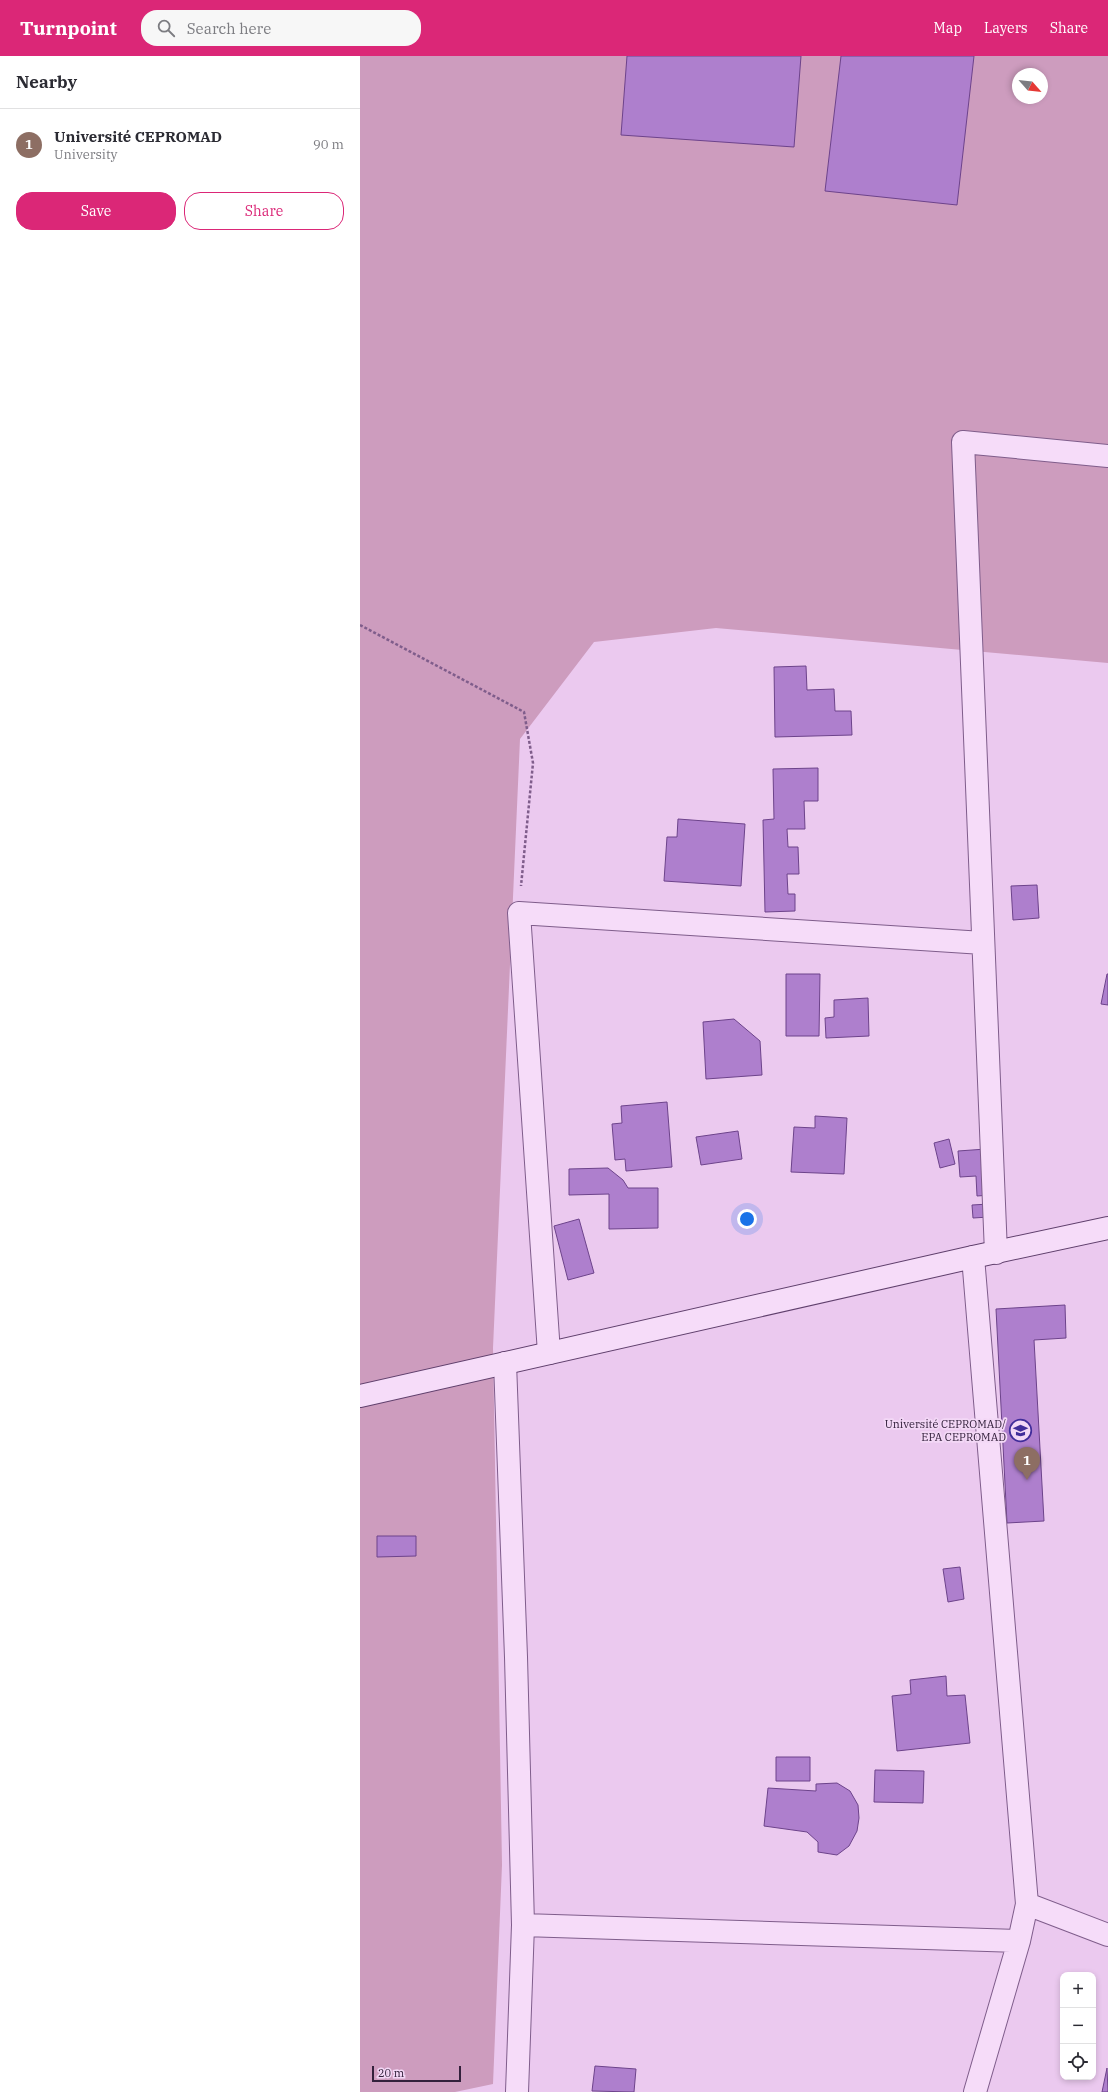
<!DOCTYPE html>
<html lang="en">
<head>
<meta charset="utf-8">
<style>
  :root { --surface:#fff; --page:#f7f7f7; --text:#2b2b33; --muted:#7c7c81; --line:#e1e1e2; --accent:#db2777 }
  body { margin:0; font-family:"IBM Plex Serif",serif; background:var(--page); color:var(--text) }
  .controls { position:absolute; right:12px; bottom:12px; display:grid; overflow:hidden; border-radius:8px; box-shadow:0 2px 6px #0003 }
  .controls button { width:36px; height:36px; display:grid; place-items:center; padding:0; border:0; border-bottom:1px solid var(--line); background:var(--surface); color:var(--text); font:20px sans-serif }
  .compass { position:absolute; left:652px; top:12px; width:36px; height:36px; border-radius:50%; background:var(--surface); box-shadow:0 2px 6px #0003; rotate:117deg }
  .scale { position:absolute; left:12px; bottom:10px; width:89px; box-sizing:border-box; padding-left:4px; border:2px solid #33213c; border-top:0; font-size:11px; line-height:14px; white-space:nowrap; color:#33213c; -webkit-text-stroke:3px #f3d8f6; paint-order:stroke }
  .you { position:absolute; left:387px; top:1163px; width:14px; height:14px; margin:-10px; border:3px solid #fff; border-radius:50%; background:#1a73e8; box-shadow:0 0 0 6px #1a73e833 }
  .badge { display:grid; place-items:center; width:26px; height:26px; border-radius:50%; background:var(--accent); color:#fff; font-size:13px; font-weight:700 }
  .pin { position:absolute; translate:-50% -33px; filter:drop-shadow(0 1px 2px #0008) }
  .pin::after { content:''; position:absolute; top:21px; width:14px; height:12px; background:inherit; clip-path:polygon(0 0,100% 0,50% 100%) }
  .list { margin:0; padding:0; list-style:none }
  h2 { display:flex; justify-content:space-between; align-items:center; height:52px; margin:0; padding:0 16px; font-size:17px }
  h2 small { font-size:13px; font-weight:400; color:var(--muted) }
  .list li { display:grid; grid-template-columns:26px 1fr auto; gap:12px; align-items:center; box-sizing:border-box; height:72px; padding:0 16px; border-top:1px solid var(--line) }
  .list b { display:block; font-size:15px; white-space:nowrap }
  .list p { margin:0; font-size:13px; white-space:nowrap; color:var(--muted) }
  .list em { font-size:13px; font-style:normal; color:var(--muted) }
  .actions { display:flex; gap:8px; padding:12px 16px }
  .actions a { flex:1; padding:9px 0; border:1px solid var(--accent); border-radius:16px; text-align:center; font-size:14px; color:var(--accent) }
  .actions .main { background:var(--accent); color:#fff }
  .icon { flex:none; width:22px; height:22px; fill:none; stroke:currentColor; stroke-width:2; stroke-linecap:round; stroke-linejoin:round }
  .map { position:relative; flex:none; width:748px; height:2036px; overflow:hidden }
  header { display:flex; align-items:center; gap:24px; box-sizing:border-box; height:56px; padding:0 20px; background:var(--accent); color:#fff }
  header strong { font-size:19px }
  nav { display:flex; gap:22px; margin-inline-start:auto; font-size:14px }
  .search { width:280px; height:36px; background:var(--page); display:flex; align-items:center; gap:10px; box-sizing:border-box; padding:0 14px; border-radius:16px; color:var(--muted); font-size:15px }
  main { display:flex }
  aside { flex:1; background:var(--surface) }
  .map>svg:first-child { display:block }
  .green { fill:#cd9cbe; fill-rule:evenodd }
  .building { fill:#ae7fcd; stroke:#6d438b }
  .lines { fill:none; stroke-linecap:round; stroke-linejoin:round }
  .street-casing { stroke:#7f5d8b; stroke-width:24 }
  .secondary-casing { stroke:#60406d; stroke-width:24 }
  .path { stroke:#7f5d8b; stroke-width:2.5; stroke-dasharray:3 2; stroke-linecap:butt }
  .street { stroke:#f6dcf9; stroke-width:22 }
  .secondary { stroke:#f6dcf9; stroke-width:22 }
  .labels { text-anchor:middle; stroke-width:3.5; stroke-linejoin:round; paint-order:stroke }
  .poi-label { font-size:11px; fill:#33213c; stroke:#f3d8f6; text-anchor:end }
</style>
</head>
<body>
<header>
<strong>Turnpoint</strong>
<div class="search"><svg class="icon" aria-label="search" viewBox="0 0 24 24"><circle cx="10" cy="10" r="6"/><path d="M15 15l6 6"/></svg>Search here</div>
<nav><a>Map</a><a>Layers</a><a>Share</a></nav>
</header>
<main>
<aside>
<h2>Nearby<small></small></h2>
<ul class="list">
<li><span class="badge" style="background:#8d6e63">1</span><div><b>Université CEPROMAD</b><p>University</p></div><em>90 m</em></li>
</ul>
<div class="actions"><a class="main">Save</a><a>Share</a></div>
</aside>
<div class="map">
<svg width="748" height="2036" viewBox="0 0 748 2036">
  <rect width="100%" height="100%" fill="#ebc9ef"/>
  <path class="green" d="M0,0H748V607L356,572L234,586L160,683L133,1292L142,1809L133,2028L95,2036H0ZM658,18H682V42H658Z"/>
  <path class="building" d="M267,0H441L434,91L261,79Z
    M481,0H614L597,149L465,135Z
    M446,610L447,634L474,633L475,655H491L492,679L415,681L414,611Z
    M458,712V745H444L445,773H427L428,791H438L439,818H427L428,838H435V855L405,856L403,764L414,763L413,713Z
    M318,763L385,768L381,830L304,825L307,781H317Z
    M677,829L679,862L653,864L651,830Z
    M426,918H460L459,980H426Z
    M747,918H748V949L741,948Z
    M508,942L509,980L466,982L465,962L474,961V944Z
    M374,963L400,985L402,1019L346,1023L343,966Z
    M307,1046L312,1111L266,1115L265,1103L255,1104L252,1068L262,1067L261,1050Z
    M455,1060L487,1062L484,1118L431,1116L434,1071L455,1072Z
    M378,1075L382,1103L341,1109L336,1081Z
    M589,1083L595,1108L580,1112L574,1087Z
    M640,1092L644,1138L617,1140L616,1120L600,1121L598,1095Z
    M248,1112L263,1124L268,1132H298V1172L249,1173V1138L209,1139V1113Z
    M629,1148V1161L613,1162L612,1149Z
    M219,1163L234,1217L208,1224L194,1170Z
    M705,1249L706,1282L674,1284L684,1465L647,1467L636,1253Z
    M17,1480H56V1500L17,1501Z
    M600,1511L604,1543L588,1546L583,1513Z
    M586,1620L587,1640L605,1639L610,1687L537,1695L532,1640L551,1638L550,1624Z
    M416,1701H450V1725H416Z
    M515,1714L564,1715L563,1747L514,1746Z
    M477,1727L490,1735L498,1749L499,1762L497,1775L489,1790L477,1799L458,1796V1786L447,1776L404,1770L408,1732L456,1735V1728Z
    M235,2010L276,2013L274,2036L232,2035Z
    M747,2012L748,2036H742Z"/>
  <g class="lines">
    <defs>
      <path id="street" d="M636,1197L603,386L748,400
        M613,1201L667,1848L659,1885L615,2036
        M189,1297L159,857L623,887
        M145,1307L156,1601L163,1869L157,2036
        M667,1848L748,1879
        M163,1869L659,1885"/>
      <path id="secondary" d="M0,1340L613,1201L748,1172"/>
    </defs>
    <use href="#street" class="street-casing"/>
    <use href="#secondary" class="secondary-casing"/>
    <path class="path" d="M0,569L164,656L173,707L161,830"/>
    <use href="#street" class="street"/>
    <use href="#secondary" class="secondary"/>
  </g>
  <defs>
    <symbol id="university-ring" viewBox="-11 -11 22 22"><circle r="9.5" fill="#f3d8f6" stroke="#412d9a" stroke-width="1.5"/><path d="M0-5L7-2L0 1L-7-2ZM-4 1L0 2.5L4 1V4Q0 6-4 4Z" fill="#412d9a"/></symbol>
  </defs>
  <g fill-rule="evenodd">
    <use href="#university-ring" x="648" y="1362" width="25" height="25"/>
  </g>
  <g class="labels">
    <g class="poi-label">
      <text x="646" y="1372">Université CEPROMAD/<tspan x="646" dy="13">EPA CEPROMAD</tspan></text>
    </g>
  </g>
</svg>
<div class="controls">
<button>+</button>
<button>−</button>
<button><svg class="icon" aria-label="locate" viewBox="0 0 24 24"><circle cx="12" cy="12" r="6"/><path d="M12 2v4M12 18v4M2 12h4M18 12h4"/></svg></button>
</div>
<svg class="compass" viewBox="-18 -18 36 36"><path d="M0-13l5 13h-10z" fill="#e53935"/><path d="M0 13l5-13h-10z" fill="#7c7c81"/></svg>
<div class="scale">20 m</div>
<div class="you"></div>
<div class="pin badge" style="left:667px;top:1424px;background:#8d6e63">1</div>
</div>
</main>
</body>
</html>
